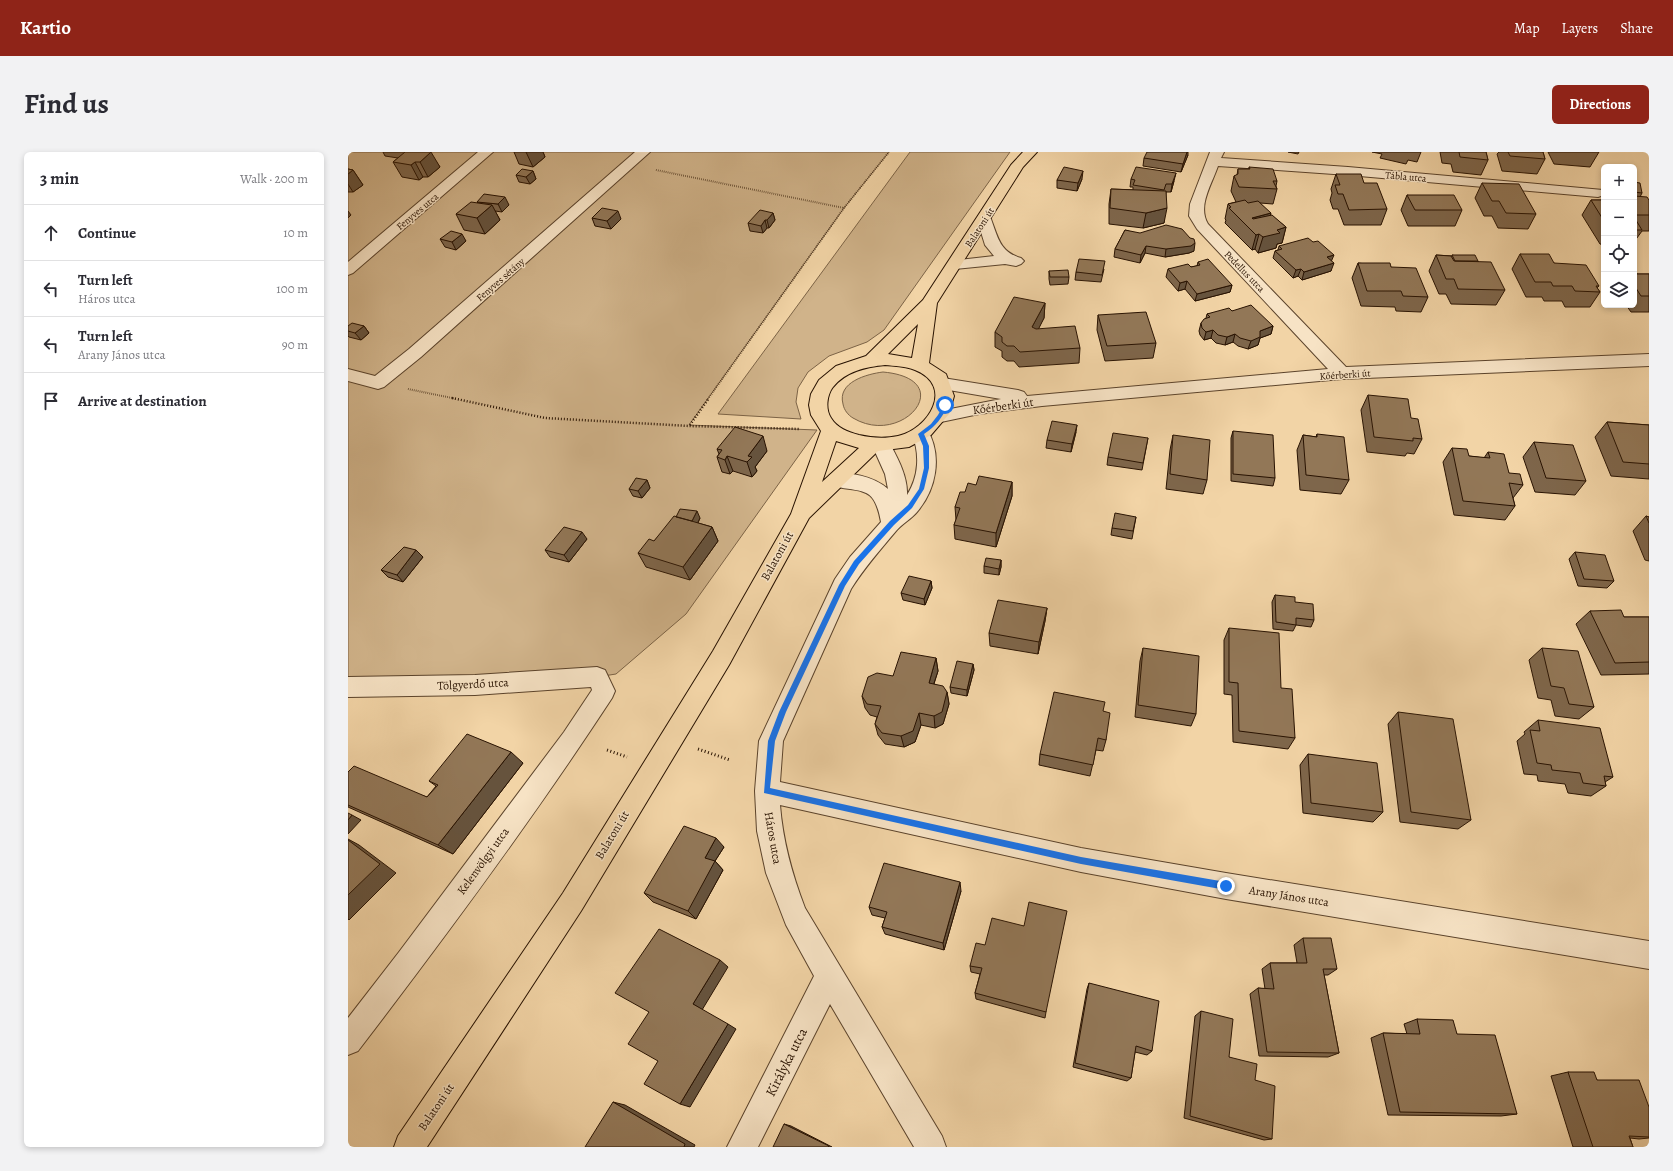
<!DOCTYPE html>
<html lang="en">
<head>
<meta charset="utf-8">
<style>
  :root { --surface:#fff; --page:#f2f2f3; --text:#2b2b33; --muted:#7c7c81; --line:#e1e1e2; --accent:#8f2418 }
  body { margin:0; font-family:Alegreya,serif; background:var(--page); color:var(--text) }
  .controls { position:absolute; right:12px; top:12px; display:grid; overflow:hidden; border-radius:6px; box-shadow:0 2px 6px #0003 }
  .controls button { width:36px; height:36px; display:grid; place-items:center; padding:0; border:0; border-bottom:1px solid var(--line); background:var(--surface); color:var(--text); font:20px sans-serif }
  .stop { position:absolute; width:12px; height:12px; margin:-9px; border:3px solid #1a73e8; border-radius:50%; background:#fff }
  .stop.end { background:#1a73e8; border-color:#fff; box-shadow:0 1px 4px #0008 }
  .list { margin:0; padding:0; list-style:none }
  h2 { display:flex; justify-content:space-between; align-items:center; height:52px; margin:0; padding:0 16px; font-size:17px }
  h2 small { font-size:13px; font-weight:400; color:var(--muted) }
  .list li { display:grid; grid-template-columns:26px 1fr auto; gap:12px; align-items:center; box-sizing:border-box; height:56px; padding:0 16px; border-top:1px solid var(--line) }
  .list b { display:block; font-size:15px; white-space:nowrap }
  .list p { margin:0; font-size:13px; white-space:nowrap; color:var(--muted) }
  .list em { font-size:13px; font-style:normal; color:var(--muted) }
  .icon { flex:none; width:22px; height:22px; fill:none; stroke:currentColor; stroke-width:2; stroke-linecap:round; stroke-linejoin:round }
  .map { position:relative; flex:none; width:1301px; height:995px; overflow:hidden; border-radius:6px }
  header { display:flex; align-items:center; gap:24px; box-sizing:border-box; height:56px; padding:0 20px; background:var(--accent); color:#fff }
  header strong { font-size:19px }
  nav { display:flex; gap:22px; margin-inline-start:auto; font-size:14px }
  .intro { display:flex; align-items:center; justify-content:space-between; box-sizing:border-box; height:96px; padding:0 24px }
  h1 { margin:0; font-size:28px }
  .button { padding:10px 18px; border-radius:6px; background:var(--accent); color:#fff; font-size:14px; font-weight:700 }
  main { display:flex; gap:24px; padding:0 24px }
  aside { flex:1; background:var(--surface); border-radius:6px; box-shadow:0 2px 6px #0003 }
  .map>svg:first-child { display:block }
  .green { fill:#d0b38a; stroke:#7c6346 }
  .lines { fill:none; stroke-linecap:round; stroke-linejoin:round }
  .minor-casing { stroke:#5b432b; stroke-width:2 }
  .major-casing { stroke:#291302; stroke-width:2 }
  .path-far2 { stroke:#291302; stroke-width:2; stroke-dasharray:0.5 1.5; stroke-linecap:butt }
  .path-far1 { stroke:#291302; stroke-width:2.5; stroke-dasharray:1 2; stroke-linecap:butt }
  .path { stroke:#291302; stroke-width:3; stroke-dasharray:1 2.5; stroke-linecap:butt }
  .minor { fill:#f7e3c5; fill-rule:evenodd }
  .major { fill:#f2d4a6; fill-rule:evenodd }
  .wall { fill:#7e664b; stroke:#291302 }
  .shaded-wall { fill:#66533d; stroke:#291302 }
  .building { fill:#927757; stroke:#291302 }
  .route { fill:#1a73e8 }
  .labels { text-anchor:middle; stroke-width:3; stroke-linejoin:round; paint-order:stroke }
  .far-street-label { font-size:10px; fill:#291302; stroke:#f7e3c5 }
  .street-label { font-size:12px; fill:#291302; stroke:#f7e3c5 }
  .near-street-label { font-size:14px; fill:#291302; stroke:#f7e3c5 }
</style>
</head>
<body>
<header>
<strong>Kartio</strong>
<nav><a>Map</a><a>Layers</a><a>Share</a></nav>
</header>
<div class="intro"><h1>Find us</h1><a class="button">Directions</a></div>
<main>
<aside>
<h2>3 min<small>Walk · 200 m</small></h2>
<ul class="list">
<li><svg class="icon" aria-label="ahead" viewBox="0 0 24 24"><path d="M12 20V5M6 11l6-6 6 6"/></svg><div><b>Continue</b></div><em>10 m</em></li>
<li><svg class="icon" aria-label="left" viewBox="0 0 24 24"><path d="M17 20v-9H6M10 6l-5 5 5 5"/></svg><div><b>Turn left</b><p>Háros utca</p></div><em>100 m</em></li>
<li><svg class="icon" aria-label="left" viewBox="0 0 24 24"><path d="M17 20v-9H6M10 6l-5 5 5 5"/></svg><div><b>Turn left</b><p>Arany János utca</p></div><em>90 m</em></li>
<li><svg class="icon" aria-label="arrive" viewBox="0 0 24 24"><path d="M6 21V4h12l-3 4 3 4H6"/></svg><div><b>Arrive at destination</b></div></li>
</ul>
</aside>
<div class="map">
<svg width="1301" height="995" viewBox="0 0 1301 995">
  <rect width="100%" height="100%" fill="#f2d4a6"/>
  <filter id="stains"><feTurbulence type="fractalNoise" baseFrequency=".005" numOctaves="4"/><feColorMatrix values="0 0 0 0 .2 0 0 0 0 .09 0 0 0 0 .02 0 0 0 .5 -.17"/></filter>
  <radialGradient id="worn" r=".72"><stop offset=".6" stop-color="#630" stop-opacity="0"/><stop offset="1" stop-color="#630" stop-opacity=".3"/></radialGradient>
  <path class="green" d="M0,0H541L496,56L341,273L469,278L338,462L268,522L249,525L0,535Z
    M562,0H662L536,178L519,190L481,204L460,220L450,236L448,250L453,267L370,262Z
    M535,220C612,227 555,296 505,266C500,263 496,258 495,252C489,230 519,222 535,220Z"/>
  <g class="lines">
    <defs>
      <path id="minor" d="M130,0H145L5,121L0,123V110Z
        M287,0H302L73,205L36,235L30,237L0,229V217L27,224L61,197Z
        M862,0H876L873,6L1000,15L1255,38L1256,43L1250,45L1000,23L870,14C864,32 849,54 860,72L998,215L1301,202V214L994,227L694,254L631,262L593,270L587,268L584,264L587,260L653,247L589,236L586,232L589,228L595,226L670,238L676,240L679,244L980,217L849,77L841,64L842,52Z
        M636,63L641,64L643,67C650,86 652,100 673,106L676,109L673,112L668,114L657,112L607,117L602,115L599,112L602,109L646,104L637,93L629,67L631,64Z
        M573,276L579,277C595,304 588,338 569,360C563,367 554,372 548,379C532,398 516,416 503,437L435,589L432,630L733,696L878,721L1301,789V817L878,747L733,720L432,653C435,690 444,722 457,756L594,984L598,995H566L482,852L410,995H379L466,824L438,773L418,721L409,679L407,639L411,589L487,427L502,405L533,370C526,331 513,342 482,333L479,328L482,323C499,318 527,325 540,337L537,322L524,293L526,288L533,286L540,288C549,305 560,324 559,343C571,324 572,302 564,282L567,277Z
        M249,515L257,518L267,539L264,546C185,667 98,784 10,899L0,903V866L51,800L216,580L244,538L243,535L127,543L0,545V525L127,523Z"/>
      <path id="major" d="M675,0H689L675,15L589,151L581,211L598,222L606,244L601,262L583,283L561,295L530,299L461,366L381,513L233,759L79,995H46L50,984L215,741L365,499L443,362L473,279L463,263L461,253L463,242L471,228L488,214L518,204L575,148L663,13ZM570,172L564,206L540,202ZM537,213C546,214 558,214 567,218C607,234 581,277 550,284C536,287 524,286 511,283C500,280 489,276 483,266C477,257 479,243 485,235C498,219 518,215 537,213ZM488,289L511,296L474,330Z"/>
    </defs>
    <use href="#minor" class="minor-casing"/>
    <use href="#major" class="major-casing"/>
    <path class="path-far2" d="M308,18L496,56
      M60,237L109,247
      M360,247L496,56L541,0"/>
    <path class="path-far1" d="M104,246L197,266L341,274L452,277
      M342,273L361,246"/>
    <path class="path" d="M350,597L382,608
      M259,598L279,605"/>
    <use href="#minor" class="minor"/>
    <use href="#major" class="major"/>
  </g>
  <path class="wall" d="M35,0H81L92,15L80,25H75L71,28L54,25L45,10L50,6L37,4Z
    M166,0H195L197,5L185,15L171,12Z
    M940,0H951L950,2Z
    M1024,0H1073L1069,10L1060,8L1058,12L1032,6L1034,2Z
    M1092,0H1138L1140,8L1133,23L1105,20L1103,12L1094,11Z
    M1151,0H1195L1197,7L1189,22L1154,19L1149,2Z
    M1200,0H1251L1242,15L1206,12Z
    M840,3L833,20L795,14L796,6Z
    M901,15L929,29L928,34L929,37L925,52L912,51L923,63L938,75L934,91L929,92L928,96L910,101L907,97L904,98L877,71L878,68L877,67L880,52L888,50L883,39L886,24L889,23L890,17H901Z
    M0,17L5,18L15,33L5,40H0Z
    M185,19L188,27L182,32L171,30L168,23Z
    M988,22L1016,31L1039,57L1033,73H996L990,57H985L982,48L984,41L983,37Z
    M734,27L729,39L709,36V28Z
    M783,27L826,29L823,40H818L816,71L795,76L761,72V52L763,37L785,38V35H782Z
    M1286,30L1294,41L1292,45L1301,48V79H1294L1286,90Z
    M1134,31L1188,62L1180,77L1150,76L1144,64H1136L1127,46Z
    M1059,43L1114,58L1107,74H1060L1053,58Z
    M1256,47V93L1252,92L1234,63L1243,48H1255Z
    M129,50L161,53L154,60L147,59L152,68L137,82L116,78L108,62L130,51Z
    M425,61L427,68L421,76H419L415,81L402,79L400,71Z
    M244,66L273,67L263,77L247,74Z
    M777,78L846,99L841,101L817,105L797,101L792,111L766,105L767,97Z
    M92,87L118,89L108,98L97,95Z
    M931,94L983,109V119L954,128L950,124L945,126L925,106L927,99L930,98Z
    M1172,102L1206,111L1251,134L1249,136L1252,140L1242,155H1217L1214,149H1196L1194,145H1178L1164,117Z
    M1088,103L1104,104V103L1130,109L1157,138L1148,153L1103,152L1098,142H1091L1081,119Z
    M850,110L884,133L882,140L847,149L837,137L830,139L818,125L820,117L843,115L849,114Z
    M1010,111L1043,115L1080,145L1073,160L1048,159L1047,155L1013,154L1004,126Z
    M756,117L753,130L727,128L728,120Z
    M1286,117L1289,122H1301V160H1283L1278,153H1286Z
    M701,119L721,125L720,132L702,133L701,127Z
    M697,151L696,166L690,177L732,196L731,211L671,215L666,209H659L654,205V199L647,195V180Z
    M884,159L925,174L923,182L912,186L910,193L900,197L890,194L885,190L877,193L868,191L863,186L856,188L852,183L851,179L853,171L858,166L859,162Z
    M750,163L808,191L805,206L757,209L749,178Z
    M0,174H16L21,181L13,188L1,185L0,184Z
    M1020,243L1074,287L1066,302L1059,301L1057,304L1019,300L1013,258Z
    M1259,270L1301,273V327L1263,324L1247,285Z
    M885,279L927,326L925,334L883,329V286Z
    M728,280L723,300L698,296L699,288Z
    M969,282L1001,328L993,342L952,338L949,298L955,283L968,285Z
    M825,283L859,328L855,342L818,337L822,298Z
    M800,286L794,318L759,313L760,305Z
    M1186,290L1238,329L1227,343L1187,340L1175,305Z
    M1104,296L1121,304L1136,306L1140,300L1161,321L1175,333L1165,346L1167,354L1157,368L1106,363L1095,310Z
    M369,297L419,299L407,315L409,319L404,325L385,319L382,322L374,320L369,305L371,302Z
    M299,328L302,336L294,346L285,344L281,337Z
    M664,330V344L648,395L607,387L606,373L608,368L607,355L617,340L628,333Z
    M1298,364L1301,365V409L1297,408L1285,379Z
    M328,365L352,366L350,371L364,375L370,389L342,428L298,415L290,401L306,389Z
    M788,365L784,387L763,383L764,376Z
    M239,387L221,410L202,405L197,398Z
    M1227,400L1266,429L1259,436L1230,434L1221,407Z
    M75,405L55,430L40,425L33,418Z
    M653,408V415L651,423L636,421V414Z
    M583,429L584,436L577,453L555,448L553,441Z
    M927,443L947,450L966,468L963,475L948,473L945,479L925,477L924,450Z
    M699,456L697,469L690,502L642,494L641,481Z
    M1242,459L1276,465H1301V522L1253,523L1228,472Z
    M881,476L947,586L940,597L885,590L884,543L876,542V488Z
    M795,496L848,562L843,574L787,565L792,509Z
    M1194,496L1246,555L1231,567L1207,564L1203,548L1190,546L1181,508Z
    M588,506L590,519L586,532L599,540L601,552L595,572L587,576L573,573L567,590L556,595L537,592L530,583L527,572L529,565L522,563L517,556L514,544L545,524Z
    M625,512L626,518L619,544L603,541L602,535Z
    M755,559L758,588L755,599L748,598L742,624L691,613L692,602Z
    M1050,560L1123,668L1110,677L1052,670L1040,572Z
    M1190,568L1265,625L1257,630L1258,634L1243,644L1220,641L1217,632L1190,629L1189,623L1176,622L1169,589L1177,582L1176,580Z
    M960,602L1035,660L1025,670L955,661L952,613Z
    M175,611L105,702L0,655V620L79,645L88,634L81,629Z
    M376,695L367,709L375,718L348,767L305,750L296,741Z
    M613,739L596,798L537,782L534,775L537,766L524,763L521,755Z
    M676,774L698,860L697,866L628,847L627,841L632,822L623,820L622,814L637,793Z
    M955,786L989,817L980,823H976L991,901L980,905L911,904L902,842L910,836L917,837L914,817L922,811H949L946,793Z
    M741,831L804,899L799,903L787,900L783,926L779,929L725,915L739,837Z
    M853,859L881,905L907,928L924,987L916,988L836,966L847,864Z
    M1069,867L1109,882L1169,962L1153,964L1040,963L1023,886L1035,881L1059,882L1056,872Z
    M1220,920L1249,928L1301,955V986L1291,987L1282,986L1285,995H1225L1203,924Z"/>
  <path class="shaded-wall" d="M83,0L92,15L80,25L72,10Z
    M178,0H195L197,5L185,15Z
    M839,0H840V3L833,20L835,12Z
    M67,10L75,25L71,28L63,13Z
    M5,18L15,33L5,40L0,32V22Z
    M185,19L188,27L182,32L178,25Z
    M735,19L734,27L729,39L730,31Z
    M828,21L826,29L823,40L824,32Z
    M157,45L161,53L154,60L150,52Z
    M144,53L152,68L137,82L129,66Z
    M819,56L816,71L795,76L798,61Z
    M0,59L3,63L0,66Z
    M270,59L273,67L263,77L259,69Z
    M425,61L427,68L421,76L419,68Z
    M923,61L919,76L905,80L904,66Z
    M417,68L419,76L415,81L413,74Z
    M938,75L934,91L929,92L928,96L910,101L915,85L929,78Z
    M114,82L118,89L108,98L104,90Z
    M911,82L907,97L904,98L908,83Z
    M847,91L846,99L841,101L817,105L818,97Z
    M798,94L797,101L792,111L793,103Z
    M986,103L983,110L979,105Z
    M986,111L983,119L954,128L956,120Z
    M953,117L950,124L945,126L948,118Z
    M839,129L837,137L830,139L832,131Z
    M884,133L882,140L847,149L849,142Z
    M697,151L696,166L684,190V175Z
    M16,174L21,181L13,188L7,181Z
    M925,174L923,182L912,186L910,193L900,197L903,189L912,179Z
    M865,178L863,186L856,188L858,180Z
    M887,182L885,190L877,193L879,185Z
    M729,273L728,280L723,300L724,292Z
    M415,284L419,299L407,315L409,319L404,325L399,310L400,304Z
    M379,304L385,319L382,322L377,308Z
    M299,328L302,336L294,346L290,339Z
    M664,330V344L648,395V381Z
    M349,359L352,366L346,378L343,371Z
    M364,375L370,389L342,428L335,415Z
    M234,380L239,387L221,410L216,403Z
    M68,398L75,405L55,430L49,423Z
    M653,408V415L651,423V417Z
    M583,429L584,436L577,453L576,447Z
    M699,456L697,469L690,502L691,490Z
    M588,506L590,519L582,543L581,531Z
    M625,512L626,518L619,544V538Z
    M599,540L601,552L595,572L587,576L586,564Z
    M571,561L573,573L567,590L556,595L553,584Z
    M163,600L175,611L105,702L90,693Z
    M4,663L13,668L0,682V668Z
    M368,686L376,695L367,709L375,718L348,767L340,759L357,706Z
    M0,687L11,693L48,721L1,768L0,767Z
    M612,730L613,739L596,798L595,791Z
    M372,808L380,815L354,858L345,852Z
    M380,872L388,877L342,955L332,952Z
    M265,950L277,953L347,993L346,995H336Z
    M436,972L443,974L484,995H480Z"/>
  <path class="building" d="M57,0H83L72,10H67L63,13L45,10Z
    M799,0H839L835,12L796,6Z
    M1111,0H1138L1140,8L1112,5Z
    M1160,0H1195L1197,7L1162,4Z
    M716,15L735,19L730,31L709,28Z
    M788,15L828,21L824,32H818L816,38L785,33L787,28L783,27Z
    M901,15L925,17L929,29H925L929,37L891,35L886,24L890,22V17H902Z
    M0,17L5,18L0,22Z
    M174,17L185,19L178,25L168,23Z
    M988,22H1013L1016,31H1029L1039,57L1001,58L995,42H990L987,33H992Z
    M1286,30L1292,31L1294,41L1286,40Z
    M1134,31L1171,32L1188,62L1158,61L1151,49H1144Z
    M763,37L818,39L819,56L798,61L762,56Z
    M136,42L157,45L150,52L129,50Z
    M1059,43H1106L1114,58H1067Z
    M1286,44L1299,45L1301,48V63H1286Z
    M897,48L900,51L910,49L923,61L904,66L905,67L924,63L938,75L929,78L932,81L915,85L911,82L908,83L881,56L883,55L880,52Z
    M1243,48H1256V69Z
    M123,50L144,53L129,66L108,62Z
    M254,56L270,59L259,69L244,66Z
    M412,58L425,61L419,68H417L413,74L400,71Z
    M1286,65L1294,78H1286Z
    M818,73L834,77L842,86L846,87L847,91L843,94L818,97L798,94L793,103L767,97L777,78L792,81Z
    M103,79L114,82L104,90L92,87Z
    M960,86L965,90L970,89L986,103L979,105L986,111L956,120L953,117L948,118L927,99L934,97L931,94Z
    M1172,102H1201L1206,111L1238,113L1251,134H1248L1252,140L1227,139L1224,134H1205L1203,130H1187Z
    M1088,103L1103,104L1106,109L1143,110L1157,138L1110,137L1106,127H1098Z
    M1104,103H1127L1130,109H1107Z
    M731,107L757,109L754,123L728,120Z
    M860,107L884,133L849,142L839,129L832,131L820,117L840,112L843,115L852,113L850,110Z
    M1010,111H1042L1043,115L1068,116L1080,145L1055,144L1053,139H1019Z
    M1286,117L1289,122H1301V144H1293L1286,133Z
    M720,118L721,125H702L701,119Z
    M666,145L697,151L684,175L688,177L727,174L732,196L672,200L666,194H659L654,190V185L647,180Z
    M903,153L925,174L912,179V185L903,189L892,186L887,182L879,185L870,183L865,178L858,180L854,176L853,171L856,167L862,165L859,162L881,156L884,159Z
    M798,160L808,191L759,194L750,163Z
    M4,171L16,174L7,181L0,179V174Z
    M1020,243L1060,247L1063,266L1070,267L1074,287L1065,286V289L1026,285Z
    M704,269L729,273L724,292L699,288Z
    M1259,270L1301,273V312L1275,310Z
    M387,275L415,284L400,304L404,305L399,310L379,304L377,308L369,305L374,298L369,297Z
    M885,279L925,283L927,326L885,322Z
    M765,281L800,286L795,311L760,305Z
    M969,282L996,285L1001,328L958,323L955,283L969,285Z
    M825,283L862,288L859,328L822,322Z
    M1186,290L1225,293L1238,329L1198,326Z
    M1104,296L1119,297L1121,304L1142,306L1140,300L1156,302L1161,321L1172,322L1175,333L1161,331L1167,354L1115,349Z
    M631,324L664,330L648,381L606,373L612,356L607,355L612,340H617L620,331L628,333Z
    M288,326L299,328L290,339L281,337Z
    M332,357L349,359L344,369L328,365Z
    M767,361L788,365L785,379L764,376Z
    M326,364L364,375L335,415L290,401L301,387L306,389Z
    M1298,364L1301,365V371Z
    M216,375L234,380L216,403L197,398Z
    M56,395L68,398L49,423L33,418Z
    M1227,400L1257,403L1266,429L1236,427Z
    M638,406L653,408L651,417L636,414Z
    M561,424L583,429L576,447L553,441Z
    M927,443L947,445V450L965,452L966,468L948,466V473L928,470Z
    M650,448L699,456L691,490L641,481Z
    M1273,458L1276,465H1301V510L1267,511L1242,459Z
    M881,476L931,481L933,536L944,537L947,586L891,579L890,531L881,530Z
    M795,496L851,504L848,562L790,553Z
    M1194,496L1230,499L1246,555L1221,552L1216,536L1203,534Z
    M553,500L588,506L581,531L595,534L599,540L594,560L586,564L571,561L565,579L553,584L534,581L527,572L533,554L519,552L514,544L520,525L529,521L545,524Z
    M609,509L625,512L619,538L602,535Z
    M706,540L757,550L755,559L762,561L758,588L750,586L745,613L692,602Z
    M1050,560L1105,567L1123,668L1063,660Z
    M1190,568L1252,576L1265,625L1256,624L1258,634L1235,631L1232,621L1204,618L1203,613L1189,611L1182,578L1192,579Z
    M119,582L163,600L90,693L0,653V620L6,614L79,645L90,633L81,629Z
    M960,602L1029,611L1035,660L963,651Z
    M0,661L4,663L0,668Z
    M336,674L368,686L357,706L367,709L340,759L296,741Z
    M0,688L32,712L0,743Z
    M536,711L612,730L595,791L534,775L539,760L521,755Z
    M681,750L719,759L698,860L627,841L634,816L622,814L628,791L637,793L644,766L676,774Z
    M311,777L372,808L345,852L380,872L332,952L296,932L310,909L280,892L301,860L267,841Z
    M955,786H983L989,817H975L991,901L919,900L910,836L926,837L922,811H959Z
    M741,831L811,849L804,899L788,894L783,926L727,911Z
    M853,859L885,867L881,905L909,912L907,928L927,934L924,987L842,964Z
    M1069,867L1105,868L1109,882L1147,883L1169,962L1052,960L1035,881L1072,882Z
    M1220,920H1246L1249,928H1291L1301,955V985L1281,984L1285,995H1245Z
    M265,950L337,992L336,995H237Z
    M436,972L481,994L480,995H425Z"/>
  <path class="route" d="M596,252L600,253C594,266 588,274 576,282L581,294V316L576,337L564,356L546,373L511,412L497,434L438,560L427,589L422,636L733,705L878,730L880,731V737L878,738L733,712L416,641L420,589L431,560L491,433L506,409L542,369L560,353L571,337L576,316L575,294L570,282L583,272L590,263Z"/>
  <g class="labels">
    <g class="far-street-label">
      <text transform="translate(1058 24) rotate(5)" y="4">Tábla utca</text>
      <text transform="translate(69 59) rotate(-40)" y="4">Fenyves utca</text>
      <text transform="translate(631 75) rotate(-57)" y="4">Balatoni út</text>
      <text transform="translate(897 119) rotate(46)" y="4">Pedellus utca</text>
      <text transform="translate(152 127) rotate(-41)" y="4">Fenyves sétány</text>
      <text transform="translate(997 222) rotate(-4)" y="4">Kőérberki út</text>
    </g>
    <g class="street-label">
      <text transform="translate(655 254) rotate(-8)" y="4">Kőérberki út</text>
      <text transform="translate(429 404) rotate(-61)" y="4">Balatoni út</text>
      <text transform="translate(125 532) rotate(-3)" y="4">Tölgyerdő utca</text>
      <text transform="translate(264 683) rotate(-59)" y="4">Balatoni út</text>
      <text transform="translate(425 686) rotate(80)" y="4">Háros utca</text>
      <text transform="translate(135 709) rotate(-54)" y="4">Kelenvölgyi utca</text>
      <text transform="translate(941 744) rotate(9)" y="4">Arany János utca</text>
      <text transform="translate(88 955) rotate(-56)" y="4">Balatoni út</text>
    </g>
    <g class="near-street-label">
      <text transform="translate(438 910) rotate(-63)" y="5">Királyka utca</text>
    </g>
  </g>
  <rect width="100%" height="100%" filter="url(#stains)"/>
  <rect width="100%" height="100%" fill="url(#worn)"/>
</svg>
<div class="controls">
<button>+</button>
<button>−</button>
<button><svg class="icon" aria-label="locate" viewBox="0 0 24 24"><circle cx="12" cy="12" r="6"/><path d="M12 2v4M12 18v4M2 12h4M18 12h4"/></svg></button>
<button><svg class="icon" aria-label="layers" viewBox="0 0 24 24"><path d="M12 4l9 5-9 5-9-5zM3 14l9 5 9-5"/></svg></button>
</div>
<div class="stop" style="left:597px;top:253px"></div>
<div class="stop end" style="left:878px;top:734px"></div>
</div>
</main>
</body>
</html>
